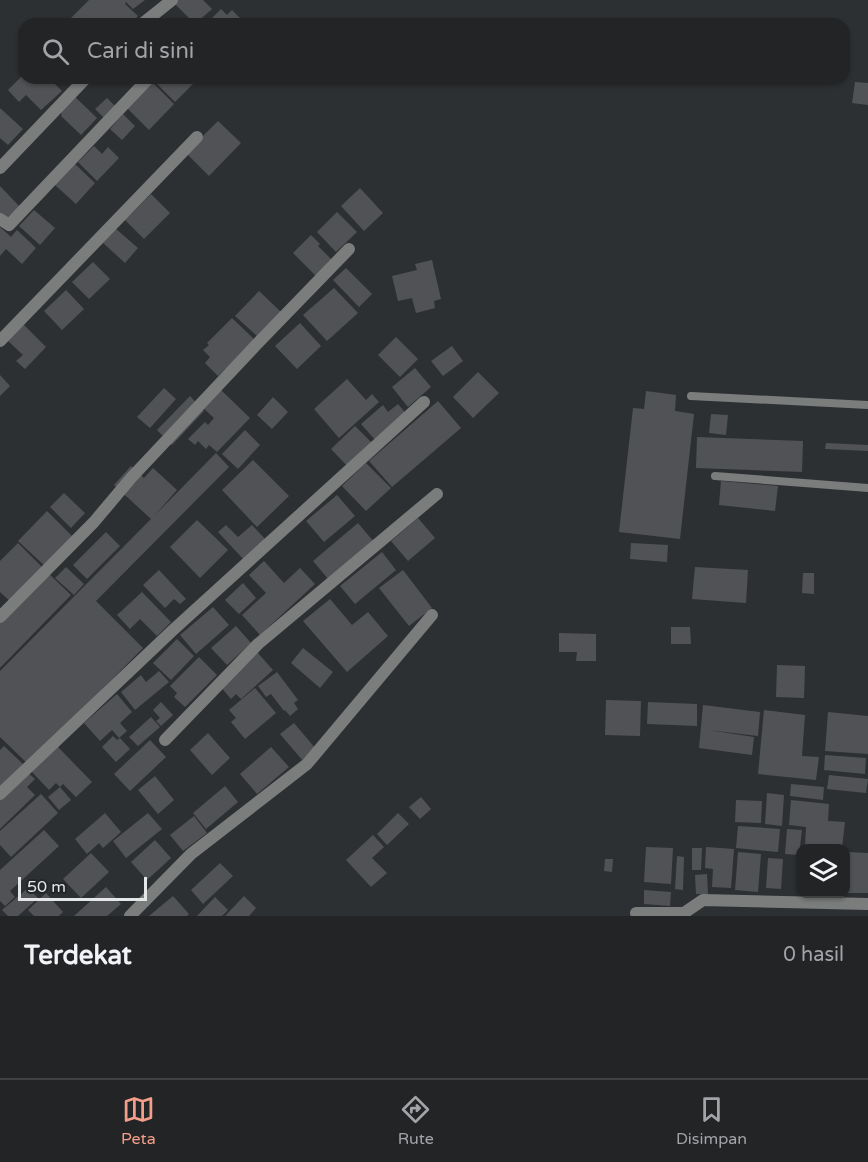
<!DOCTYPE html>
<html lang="id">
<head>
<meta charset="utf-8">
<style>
  :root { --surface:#222426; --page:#2e3032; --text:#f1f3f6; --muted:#a2a4a7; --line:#3f4143; --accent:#f49e89 }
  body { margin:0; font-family:"Varela Round",sans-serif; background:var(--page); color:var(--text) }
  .controls { position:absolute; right:18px; bottom:18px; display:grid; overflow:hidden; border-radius:12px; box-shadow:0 2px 4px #0004 }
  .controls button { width:54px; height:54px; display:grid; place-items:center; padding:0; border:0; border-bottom:2px solid var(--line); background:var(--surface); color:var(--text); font:30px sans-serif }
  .scale { position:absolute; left:18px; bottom:15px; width:129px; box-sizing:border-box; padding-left:6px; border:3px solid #e4e6e7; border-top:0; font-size:16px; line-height:21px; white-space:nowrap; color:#e4e6e7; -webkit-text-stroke:4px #232628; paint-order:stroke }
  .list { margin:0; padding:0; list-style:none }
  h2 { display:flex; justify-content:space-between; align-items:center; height:78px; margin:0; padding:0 24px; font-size:26px }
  h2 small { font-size:20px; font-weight:400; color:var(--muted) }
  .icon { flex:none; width:33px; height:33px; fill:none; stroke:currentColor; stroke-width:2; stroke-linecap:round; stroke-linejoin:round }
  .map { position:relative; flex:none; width:868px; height:916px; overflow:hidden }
  .search { position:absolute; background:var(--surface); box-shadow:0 2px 4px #0004; left:18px; right:18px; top:18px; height:66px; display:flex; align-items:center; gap:15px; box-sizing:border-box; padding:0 21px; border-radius:18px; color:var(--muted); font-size:22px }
  .sheet { height:162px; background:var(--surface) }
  nav { display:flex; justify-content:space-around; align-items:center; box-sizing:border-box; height:84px; border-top:2px solid var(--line); background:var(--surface); font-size:16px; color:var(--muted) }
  nav a { display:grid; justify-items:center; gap:3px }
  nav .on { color:var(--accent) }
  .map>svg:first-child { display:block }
  .building { fill:#515255 }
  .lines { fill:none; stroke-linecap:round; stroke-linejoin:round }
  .service { stroke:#7b7d7d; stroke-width:8 }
  .minor { stroke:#7b7d7d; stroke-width:12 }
</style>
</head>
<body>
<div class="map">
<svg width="868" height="916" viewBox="0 0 868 916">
  <rect width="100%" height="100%" fill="#2d3032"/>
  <path class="building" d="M89,0H145L133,9L126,2L125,4L138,16L130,24H65Z
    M171,0H203L212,9L195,24Z
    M221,9L227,15L232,10L246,24H206Z
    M24,74V78H49L62,91L41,110L26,95L19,102L8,90Z
    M155,78H199L175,102L153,80Z
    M152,82L174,104L149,130L127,108Z
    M855,82L868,83V105L852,103Z
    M71,93L97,118L81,135L61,116L62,114L56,109Z
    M107,98L117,108L105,119L95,109Z
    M0,108L23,129L8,145L0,138Z
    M123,114L135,126L122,140L110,129Z
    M218,121L241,143L209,176L186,153Z
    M94,146L102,154L108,147L119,158L97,181L78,162Z
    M75,164L95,183L76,204L55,185Z
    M0,186L19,206L6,219L0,213Z
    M360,188L383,213L364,231L341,206Z
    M151,194L170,213L144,239L125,220Z
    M34,210L55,228L40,245L19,226Z
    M337,212L357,232L336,252L317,232Z
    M0,227L11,237L17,230L36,248L22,264L6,249L0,256Z
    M115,228L138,248L125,263L102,242Z
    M311,235L320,244L318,246L335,263L319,279L293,253Z
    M432,260L441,299L434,301L435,308L416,313L412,298L398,301L392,276L417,270L415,264Z
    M93,262L110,279L89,299L72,282Z
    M346,268L372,294L359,307L333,280Z
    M334,288L358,313L327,341L303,315Z
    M66,290L84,309L62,330L44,311Z
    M259,291L281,312L257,336L235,316Z
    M232,318L258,343L228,371L225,369L218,376L205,363L210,357L203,350L209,345L207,343Z
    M22,323L46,347L25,369L16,361L23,355L6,339Z
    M300,323L321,346L297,369L275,346Z
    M396,337L418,359L400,377L378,355Z
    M452,346L463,361L443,376L431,361Z
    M415,368L431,387L408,407L392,387Z
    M478,372L499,393L473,418L453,397Z
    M0,375L10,386L0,396Z
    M347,379L366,400L372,394L379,402L339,438L314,409Z
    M164,388L176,399L150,428L137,417Z
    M221,390L250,418L217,452L209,445L206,449L198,441L195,445L188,439L205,422L208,425L214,418L203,408Z
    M646,391L676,395L675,411L694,414L680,539L619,532L633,408L644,409Z
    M190,396L204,411L172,445L157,430Z
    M273,397L288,412L272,429L257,415Z
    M438,401L461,428L392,487L369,461Z
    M398,404L408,416L377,442L361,424L383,405L388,412Z
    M711,414L728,415L726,435L709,433Z
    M355,426L374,445L350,469L331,449Z
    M245,430L260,445L238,469L222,454Z
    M697,437L803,441L802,472L696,468Z
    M826,443L868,445V451L825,449Z
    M216,453L229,467L96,601L143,648L28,764L0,737V671L151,519L114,485L131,466L144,478L153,468L177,490L154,516Z
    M253,460L289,496L257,527L222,490Z
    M366,463L391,488L366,511L342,486Z
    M721,481L778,486L775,511L719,505Z
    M64,493L85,513L71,528L50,507Z
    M337,495L355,516L324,542L306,521Z
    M47,511L75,539L47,568L18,541Z
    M418,518L435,538L408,561L391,541Z
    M197,520L228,550L200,578L170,547Z
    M358,523L374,542L329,580L313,561Z
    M226,525L238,537L252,525L267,541L245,561L218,532Z
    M106,532L120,546L87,579L73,565Z
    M18,543L45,570L12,603L0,592V561Z
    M631,543L668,545L667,562L630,559Z
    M382,552L396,570L355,604L340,586Z
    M264,561L284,583L300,568L315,584L260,635L242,615L266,593L249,575Z
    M66,567L84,584L74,595L55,578Z
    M695,567L748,570L746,603L692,599Z
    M159,570L186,599L180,604L174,599L165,608L143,585Z
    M403,570L432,608L409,626L379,588Z
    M46,571L71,595L0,668V619Z
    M803,573H814V594L802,593Z
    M243,583L256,598L239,614L225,600Z
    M142,592L171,622L157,636L140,619L130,629L117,615Z
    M330,599L352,625L368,612L388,636L347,672L303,621Z
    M213,607L229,625L196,654L180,635Z
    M236,626L251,643L227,665L211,648Z
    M671,627H690L691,644H671Z
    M559,633L596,634V661H576L577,652H559Z
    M177,639L194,656L171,680L153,663Z
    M303,648L333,672L320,688L291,663Z
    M257,652L273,670L241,699L236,694L231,699L220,686Z
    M199,657L217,675L185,707L174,697L177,693L170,686Z
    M777,665L805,666L804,698L776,697Z
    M159,671L169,682L135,710L121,692L141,675L146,682Z
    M277,672L298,700L294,703L298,709L290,716L285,710L284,711L271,694L266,697L258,686Z
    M255,688L276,713L245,739L231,722L236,718L229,710Z
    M117,694L132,712L120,723L127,731L119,738L112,730L100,741L84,723Z
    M606,700L641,701L640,736L605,735Z
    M161,702L173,715L161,726L156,721L160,718L153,710Z
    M648,702L697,704V726L647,724Z
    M703,705L760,712L758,736L708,730L754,737L752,755L699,748Z
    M764,710L805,715L802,756L819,757L816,780L758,774Z
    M828,712L868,716V754L825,751Z
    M151,717L160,727L138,746L129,737Z
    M294,723L316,749L303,761L280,734Z
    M208,733L230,758L212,775L190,750Z
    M113,736L117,740L120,738L130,749L116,762L102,747Z
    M150,740L166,757L130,791L114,774Z
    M4,746L23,764L0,788V750Z
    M57,746L92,782L76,797L63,784L60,787L56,783L49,790L31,771Z
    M271,747L289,767L257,794L240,774Z
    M825,755L866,758L865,774L824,770Z
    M26,771L35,779L27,787L35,795L0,829V797Z
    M829,775L868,779L866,793L827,789Z
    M155,776L174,800L158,814L138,790Z
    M791,784L824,787L823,800L790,796Z
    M225,786L238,802L206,829L193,813Z
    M60,787L71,800L59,810L48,797Z
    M767,793L784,795L782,826L765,824Z
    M41,794L58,813L11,857L0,845V831Z
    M421,797L431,809L420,819L409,807Z
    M736,800L762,801L761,823L735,822Z
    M791,800L829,804L828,821L845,822L842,848L805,846L806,827L789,825Z
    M105,813L121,832L103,848L99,843L87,854L75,839Z
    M148,813L162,829L126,858L113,841Z
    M398,813L409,824L387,845L377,834Z
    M194,816L207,833L183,851L170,835Z
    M738,826L780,829L778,852L736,848Z
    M787,829L802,830L799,855L785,854Z
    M44,830L59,846L10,891L15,897L5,906L0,901V870Z
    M373,835L384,847L372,858L387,873L371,887L346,860Z
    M155,840L171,858L147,880L131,862Z
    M646,847L673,848L671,884L644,882Z
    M706,847L734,849L731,888L712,887L713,869L705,868Z
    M692,848H702L701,870H692Z
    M738,852L761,854L758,892L735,890Z
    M847,852L868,853V893H847Z
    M91,853L109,872L81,898L63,879Z
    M677,856L684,857L683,890L675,889Z
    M768,858L783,859L781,889L766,888Z
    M605,859H613L612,872L604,871Z
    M220,863L233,876L203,904L191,890Z
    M707,874L708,894H696L695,875Z
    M106,887L121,904L107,916H74Z
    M28,888L38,898L18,916H8L2,910Z
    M644,890L671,892L670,906L644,904Z
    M46,893L63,912L59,916H34L28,910Z
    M173,896L189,914L187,916H149Z
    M244,896L256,908L249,916H225Z
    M215,897L228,910L222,916H197Z"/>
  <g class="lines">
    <path class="service" d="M691,396L868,405
      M715,476L868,488"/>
    <path class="minor" d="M142,24L172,0
      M0,168L86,78
      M0,219L9,225L149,78
      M0,341L197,137
      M0,617L94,522L131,478L256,345L349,249
      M165,740L258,644L437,494
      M0,794L173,630L424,402
      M636,913H684L703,900L868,904
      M130,916L191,854L307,764L432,615"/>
  </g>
</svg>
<div class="controls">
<button><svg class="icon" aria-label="layers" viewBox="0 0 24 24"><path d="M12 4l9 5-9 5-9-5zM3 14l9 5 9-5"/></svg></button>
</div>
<div class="scale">50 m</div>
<div class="search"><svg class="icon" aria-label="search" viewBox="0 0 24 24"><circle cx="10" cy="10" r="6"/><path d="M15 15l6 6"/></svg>Cari di sini</div>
</div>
<section class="sheet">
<h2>Terdekat<small>0 hasil</small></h2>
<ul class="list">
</ul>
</section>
<nav>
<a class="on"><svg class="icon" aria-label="map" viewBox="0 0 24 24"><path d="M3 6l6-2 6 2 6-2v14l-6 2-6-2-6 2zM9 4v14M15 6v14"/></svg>Peta</a>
<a><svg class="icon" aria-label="directions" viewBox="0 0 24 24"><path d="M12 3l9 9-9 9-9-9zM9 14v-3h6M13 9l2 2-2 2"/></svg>Rute</a>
<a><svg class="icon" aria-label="saved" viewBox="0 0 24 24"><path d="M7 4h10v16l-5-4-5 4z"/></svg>Disimpan</a>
</nav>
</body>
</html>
